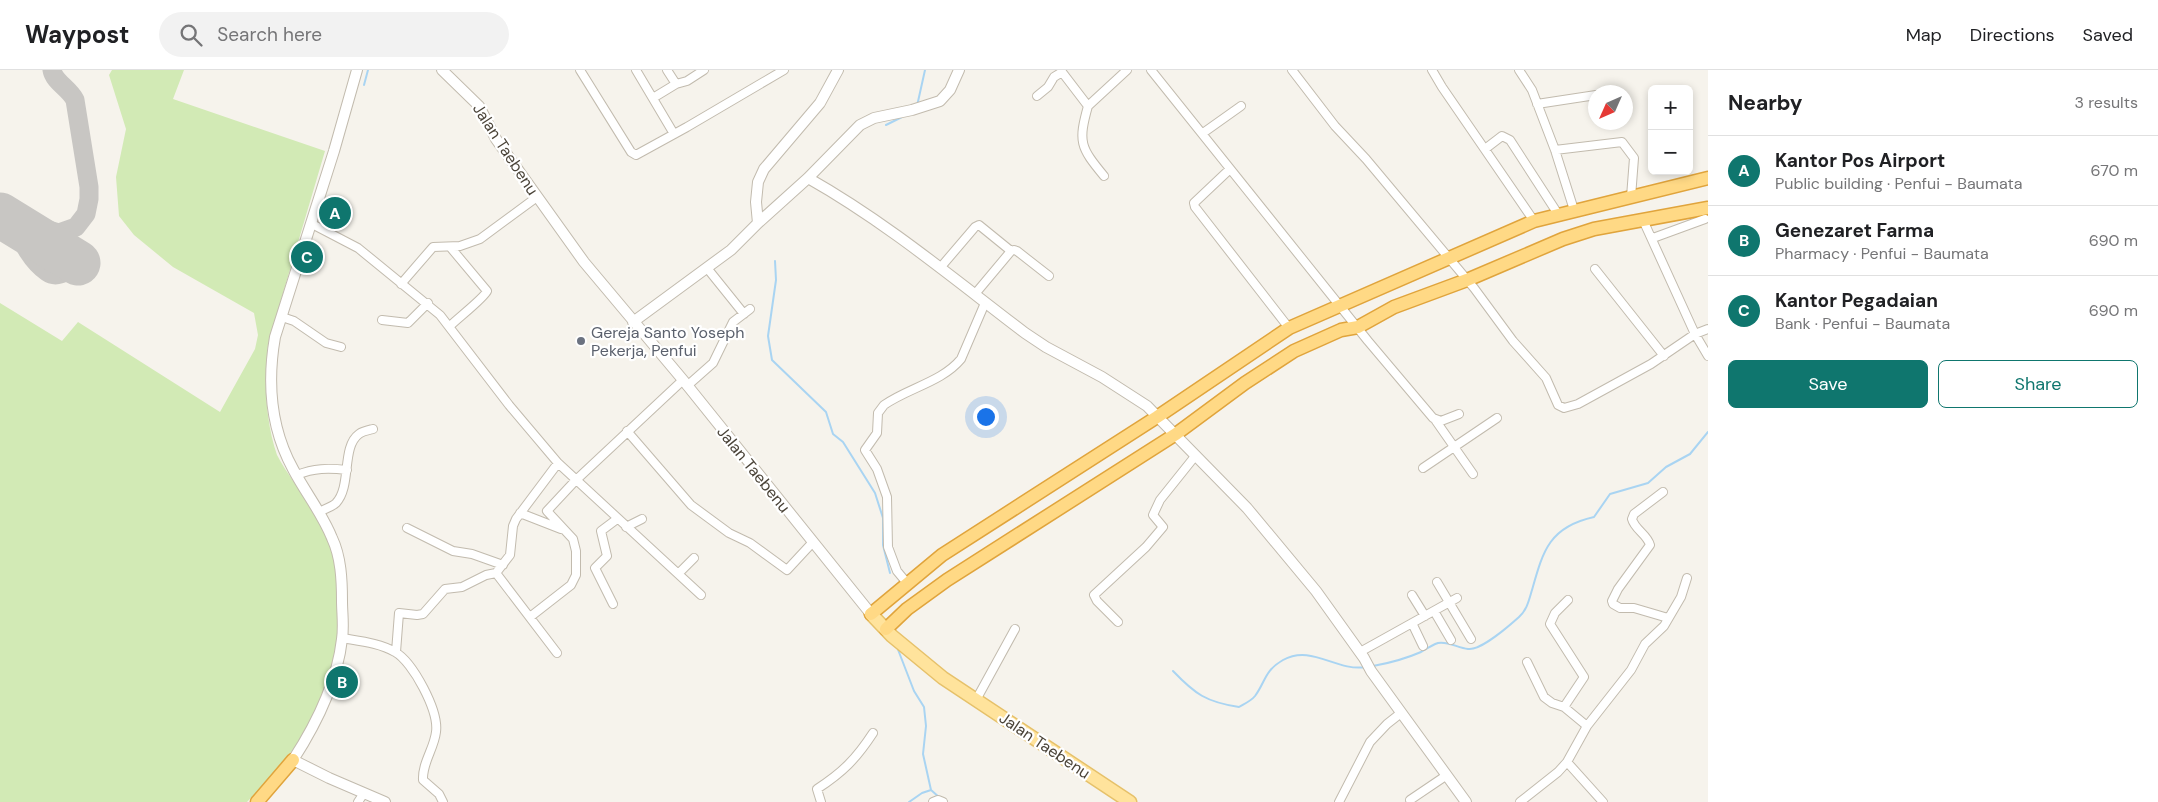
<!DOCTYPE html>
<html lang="en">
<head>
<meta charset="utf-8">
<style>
  :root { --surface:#fff; --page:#f2f2f2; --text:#202124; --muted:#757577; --line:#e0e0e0; --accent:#0f766e }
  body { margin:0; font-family:"DM Sans",sans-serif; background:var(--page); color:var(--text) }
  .controls { position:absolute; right:15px; top:15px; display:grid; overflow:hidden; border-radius:8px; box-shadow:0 2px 8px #0003 }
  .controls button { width:45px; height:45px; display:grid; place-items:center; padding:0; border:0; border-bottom:1px solid var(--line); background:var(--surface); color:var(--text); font:25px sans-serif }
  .compass { position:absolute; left:1588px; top:15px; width:45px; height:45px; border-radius:50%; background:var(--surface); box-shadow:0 2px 8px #0003; rotate:225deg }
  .you { position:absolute; left:985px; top:346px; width:18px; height:18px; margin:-12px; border:4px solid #fff; border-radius:50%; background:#1a73e8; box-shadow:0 0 0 8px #1a73e833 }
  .badge { display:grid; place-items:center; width:32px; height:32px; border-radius:50%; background:var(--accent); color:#fff; font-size:16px; font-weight:700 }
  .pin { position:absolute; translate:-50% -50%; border:2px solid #fff; box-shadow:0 1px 5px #0006 }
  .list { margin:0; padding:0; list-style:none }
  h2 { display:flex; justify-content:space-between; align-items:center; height:65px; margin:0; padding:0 20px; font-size:21px }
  h2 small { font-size:16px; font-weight:400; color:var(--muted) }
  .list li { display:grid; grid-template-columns:32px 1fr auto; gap:15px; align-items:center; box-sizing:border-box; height:70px; padding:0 20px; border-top:1px solid var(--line) }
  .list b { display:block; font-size:19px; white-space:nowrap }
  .list p { margin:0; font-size:16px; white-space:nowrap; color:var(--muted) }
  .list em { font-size:16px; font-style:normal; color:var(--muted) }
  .actions { display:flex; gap:10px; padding:15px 20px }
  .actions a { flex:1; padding:11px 0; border:1px solid var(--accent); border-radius:8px; text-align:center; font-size:18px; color:var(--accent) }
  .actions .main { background:var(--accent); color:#fff }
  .icon { flex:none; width:28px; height:28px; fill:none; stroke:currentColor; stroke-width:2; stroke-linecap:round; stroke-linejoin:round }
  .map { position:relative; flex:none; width:1708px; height:732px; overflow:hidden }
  header { display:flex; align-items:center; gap:30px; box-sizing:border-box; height:70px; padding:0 25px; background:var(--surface); border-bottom:1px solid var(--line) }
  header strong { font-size:24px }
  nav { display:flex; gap:28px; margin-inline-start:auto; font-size:18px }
  .search { width:350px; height:45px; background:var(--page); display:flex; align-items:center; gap:12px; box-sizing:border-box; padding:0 18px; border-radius:28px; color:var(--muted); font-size:19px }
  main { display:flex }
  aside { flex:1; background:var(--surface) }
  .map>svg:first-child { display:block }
  .green { fill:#d2eab5 }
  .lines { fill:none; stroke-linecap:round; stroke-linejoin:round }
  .stream { stroke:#a9d4f2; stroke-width:2 }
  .taxiway { stroke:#c8c6c3; stroke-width:19 }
  .runway { stroke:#c8c6c3; stroke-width:45 }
  .minor-casing { stroke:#c2bbae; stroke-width:10 }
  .tertiary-casing { stroke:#c2bbae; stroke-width:12 }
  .primary-casing { stroke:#e6c16a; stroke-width:15 }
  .trunk-casing { stroke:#e0a43c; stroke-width:15 }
  .minor { stroke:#fff; stroke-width:8 }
  .tertiary { stroke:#fff; stroke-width:10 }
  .primary { stroke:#ffe39c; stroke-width:12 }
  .trunk { stroke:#ffd985; stroke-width:12 }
  .worship-dot { fill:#6b7280; stroke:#fff; stroke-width:2 }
  .labels { text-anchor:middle; stroke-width:4.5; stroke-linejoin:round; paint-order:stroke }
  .street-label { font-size:16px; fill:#4b4439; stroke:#fff }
  .worship-label { font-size:16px; fill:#5b616d; stroke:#fff; text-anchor:start }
</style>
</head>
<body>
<header>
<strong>Waypost</strong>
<div class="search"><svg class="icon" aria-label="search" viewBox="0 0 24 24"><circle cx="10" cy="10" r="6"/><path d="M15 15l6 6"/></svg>Search here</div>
<nav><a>Map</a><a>Directions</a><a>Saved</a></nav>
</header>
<main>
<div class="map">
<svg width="1708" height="732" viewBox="0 0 1708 732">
  <rect width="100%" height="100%" fill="#f6f3ec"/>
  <path class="green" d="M112,0H184L173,29L325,81L268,274C264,311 265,349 277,385C290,410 310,431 322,456C354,524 338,606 301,668C286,691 267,712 247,732H0V233L62,271L78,252L220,342L255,279L258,265L254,243L173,197L134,165L119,146L116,107L126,59L109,5Z"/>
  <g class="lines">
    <path class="stream" d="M364,15L368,0
      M917,36L925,0
      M886,55L902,47
      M775,191L776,210L768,266L772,290L826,342L833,364L843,372L875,423L883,448V475L890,503
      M897,577L914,621L924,637L926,656L923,684L931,720
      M1373,596C1390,593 1405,589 1421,582C1426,579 1432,575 1438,573C1448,571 1458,578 1468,579C1480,581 1509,556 1519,547C1527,540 1529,530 1532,520C1543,481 1549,457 1594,447L1610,424L1648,413L1666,397L1690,384L1708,362
      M1173,601C1195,624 1206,632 1239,637C1244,634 1251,631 1255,626C1266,611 1264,601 1283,590C1312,574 1336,602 1366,597
      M909,732L922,723L931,720L940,728"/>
    <path class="taxiway" d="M14,154L39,157L59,163L76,157L86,144L89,129V117L75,30C69,18 54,12 52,0
      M14,154C22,171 30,190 47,202C61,212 80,194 72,178C70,173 64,168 59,163"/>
    <path class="runway" d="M0,145L78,193"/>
    <defs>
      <path id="minor" d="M580,0L631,82L636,85L687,57L784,0
        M636,0L674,64
        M667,0L676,14
        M1151,0L1368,271L1433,348L1441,351L1459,344
        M1292,0L1335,56L1366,89L1474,218L1513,271L1546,308L1558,335L1564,338L1578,334L1651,294L1695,264L1708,259
        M1432,0L1442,17L1534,151
        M1519,0L1532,20L1555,80L1574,140
        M1037,26L1048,17L1054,7L1062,2L1088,36L1127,0
        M653,28L676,14L687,11L704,0
        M1537,34L1596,25
        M1088,36C1078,72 1080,77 1104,106
        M1203,63L1241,36
        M1485,79L1502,66L1510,70L1558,144
        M1555,80L1622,72L1634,88L1631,127
        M1230,99L1194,133L1195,137L1289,258
        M1643,150L1695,264L1708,286
        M312,154L358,178L440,245L509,335L558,393L701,525
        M1653,168L1705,149
        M1011,181L1014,180L1017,181L1049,206
        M707,198L744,244
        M940,198L975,157L979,155L1011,181L975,224
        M1595,199L1664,286
        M401,214L433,177L460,176L480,169L537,127
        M282,247L294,251L326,273L341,277
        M382,250L408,253L428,233
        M450,256C458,248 484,228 487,221L451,178
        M687,316L713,293L733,252L750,239
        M1436,351L1473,404
        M627,361L691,435L729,463L750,473L787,500L813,472
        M1423,398L1497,348
        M297,405C314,398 328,398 347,400
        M1663,422L1634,444L1632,449C1635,460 1647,464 1650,475L1618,519L1612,531L1613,534L1620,538H1634L1668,548
        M319,442C324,439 332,437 336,433C352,416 341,377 359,364C363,361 369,360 373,359
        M520,443L561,459
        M626,457L642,449
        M407,458L453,481L472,484L503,495
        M496,503L510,485L513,456L516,449L558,393
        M679,503L694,488
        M1437,512L1471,569
        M907,513L897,501L888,477L887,427L877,399L865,380L877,363L878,343L884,335C908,318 942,312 961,289L985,233
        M1412,525L1425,546
        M613,534L595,498L607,486L601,461L617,449
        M1434,541L1451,570
        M530,547L571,515L576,505V481L573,469L547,441L575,411L683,310
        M1118,552L1097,531L1094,525L1146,477L1163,457L1153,445L1160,430L1196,385
        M1412,553L1423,576
        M342,568C359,571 380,573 395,582C413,592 439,641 436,662C434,679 422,693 423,710L439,724L443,732
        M396,582L399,543L417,545L423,544L445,519L462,517L486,505L496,503L557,583
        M1360,582L1457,528
        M1527,592L1544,627L1552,633L1564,637L1587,656
        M976,630L1015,559
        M1564,637L1584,607L1550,554L1555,543L1568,530
        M1567,692L1603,732
        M1410,730L1447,705
        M358,732L364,723
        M821,732L817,719C843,702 856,689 873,663
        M933,732L938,730L943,732
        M1339,732L1370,672L1387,654L1401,643
        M1520,732L1558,702L1567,692L1587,656L1631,600L1645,574L1664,556L1681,527L1687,508"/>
      <path id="tertiary" d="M357,0L334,81L275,267C267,313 270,357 293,399C305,422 322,443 332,468C341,487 342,510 342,531C342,543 344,556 342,569C337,613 317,653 293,690L329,708L385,732
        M442,0L479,36L496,69L584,192L683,310L871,544
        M808,108C886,152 954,209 1025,263L1046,277L1102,307L1147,336L1247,438L1316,521L1364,588L1371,601L1466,732
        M758,153L756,132L758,112L764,99L820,33L838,0
        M633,252L731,180L758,153L808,108L860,55L874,48L912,40L940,31L950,20L959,0"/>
      <path id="primary" d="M871,544L892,566L943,608L1130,732"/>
      <path id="trunk" d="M871,544L942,485L1157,347L1289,258L1534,151L1708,108
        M886,559L907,539L947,510L1176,364L1245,313L1294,281L1341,260L1358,257L1394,237L1467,210L1563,169L1594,159L1708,138
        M257,732L293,690"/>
    </defs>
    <use href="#minor" class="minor-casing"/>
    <use href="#tertiary" class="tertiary-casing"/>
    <use href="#primary" class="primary-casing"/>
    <use href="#trunk" class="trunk-casing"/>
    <use href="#minor" class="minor"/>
    <use href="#tertiary" class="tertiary"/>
    <use href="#primary" class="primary"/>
    <use href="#trunk" class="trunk"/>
  </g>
  <circle class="worship-dot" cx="581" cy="271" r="5"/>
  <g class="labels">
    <g class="street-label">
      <text transform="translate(506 79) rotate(57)" y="6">Jalan Taebenu</text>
      <text transform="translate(754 399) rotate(51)" y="6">Jalan Taebenu</text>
      <text transform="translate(1045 675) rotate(34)" y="6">Jalan Taebenu</text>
    </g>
    <g class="worship-label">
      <text x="591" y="268">Gereja Santo Yoseph<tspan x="591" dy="18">Pekerja, Penfui</tspan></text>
    </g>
  </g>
</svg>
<div class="controls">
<button>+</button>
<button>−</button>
</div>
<svg class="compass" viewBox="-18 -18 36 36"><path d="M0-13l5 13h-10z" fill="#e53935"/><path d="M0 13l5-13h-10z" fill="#757577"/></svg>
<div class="you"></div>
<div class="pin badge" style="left:335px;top:143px">A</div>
<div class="pin badge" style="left:342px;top:612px">B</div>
<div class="pin badge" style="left:307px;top:187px">C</div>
</div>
<aside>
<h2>Nearby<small>3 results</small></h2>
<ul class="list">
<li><span class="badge">A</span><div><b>Kantor Pos Airport</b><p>Public building · Penfui - Baumata</p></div><em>670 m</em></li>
<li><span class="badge">B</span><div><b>Genezaret Farma</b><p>Pharmacy · Penfui - Baumata</p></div><em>690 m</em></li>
<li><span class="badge">C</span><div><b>Kantor Pegadaian</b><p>Bank · Penfui - Baumata</p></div><em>690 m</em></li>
</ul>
<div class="actions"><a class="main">Save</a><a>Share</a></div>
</aside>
</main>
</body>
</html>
